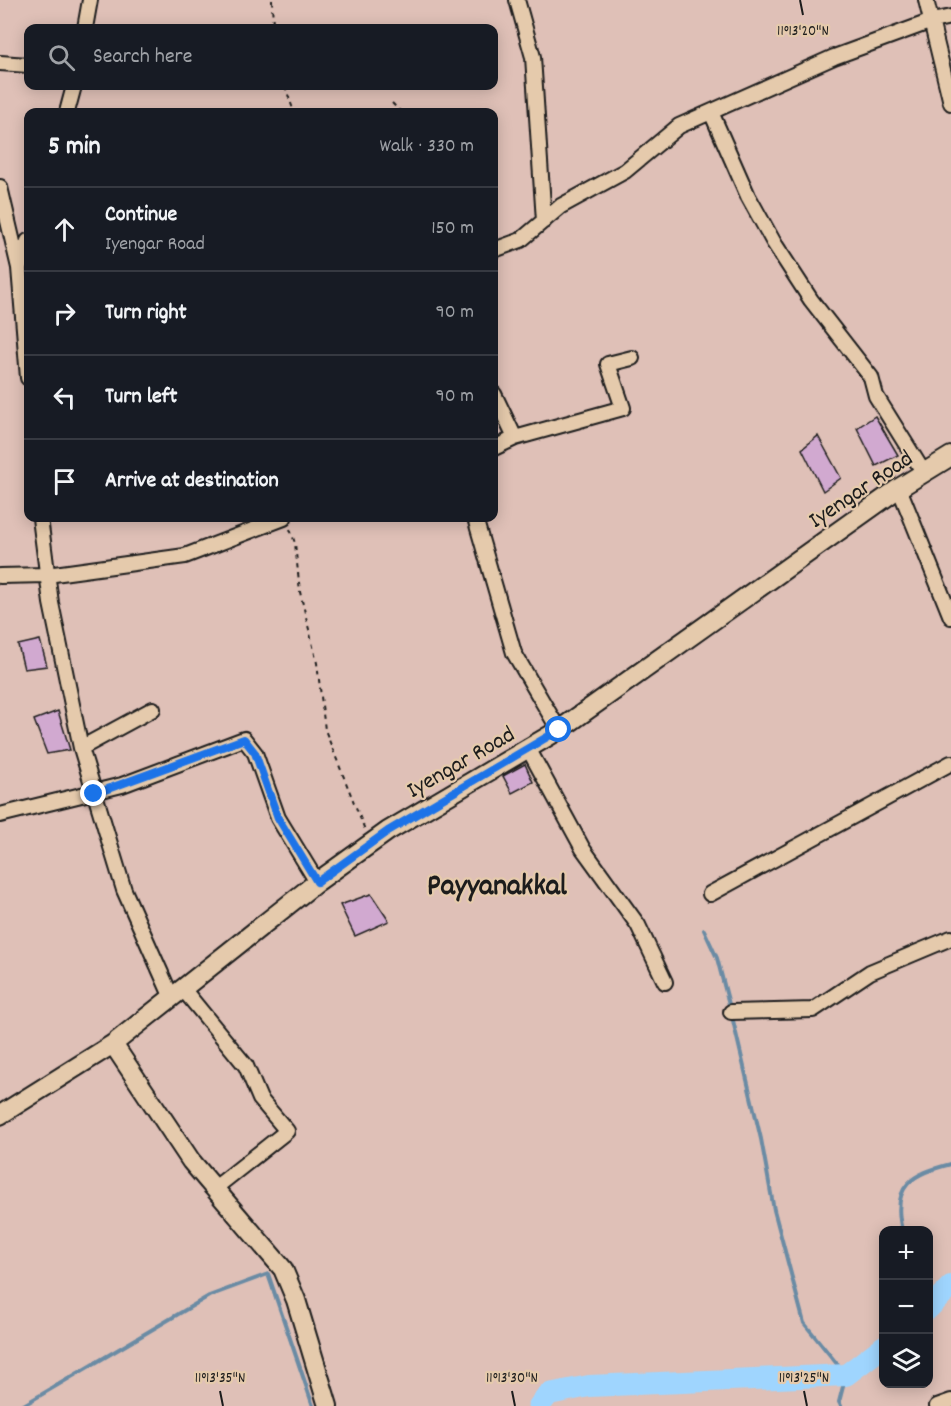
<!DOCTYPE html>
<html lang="en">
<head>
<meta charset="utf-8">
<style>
  :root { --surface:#171b24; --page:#20242c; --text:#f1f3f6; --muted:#9ea1a6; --line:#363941 }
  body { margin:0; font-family:Dekko,sans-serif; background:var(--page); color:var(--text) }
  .controls { position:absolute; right:18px; bottom:18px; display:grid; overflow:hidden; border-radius:12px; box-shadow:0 3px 15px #0003 }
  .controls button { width:54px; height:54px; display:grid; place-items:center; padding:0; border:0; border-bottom:2px solid var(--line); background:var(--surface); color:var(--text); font:30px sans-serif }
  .stop { position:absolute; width:18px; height:18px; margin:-14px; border:4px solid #1a73e8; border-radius:50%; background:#fff }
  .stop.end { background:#1a73e8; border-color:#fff; box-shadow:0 2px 6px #0008 }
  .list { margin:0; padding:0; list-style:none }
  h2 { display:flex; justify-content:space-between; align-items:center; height:78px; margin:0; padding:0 24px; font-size:26px }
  h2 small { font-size:20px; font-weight:400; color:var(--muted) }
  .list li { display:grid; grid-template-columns:39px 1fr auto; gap:18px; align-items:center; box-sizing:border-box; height:84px; padding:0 24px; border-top:2px solid var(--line) }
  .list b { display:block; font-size:22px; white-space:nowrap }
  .list p { margin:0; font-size:20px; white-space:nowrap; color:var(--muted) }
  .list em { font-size:20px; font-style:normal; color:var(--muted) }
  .icon { flex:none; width:33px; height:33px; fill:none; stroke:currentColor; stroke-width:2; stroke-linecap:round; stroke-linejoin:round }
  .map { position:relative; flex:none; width:951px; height:1406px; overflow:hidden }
  .search { position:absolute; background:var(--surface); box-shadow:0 3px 15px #0003; left:24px; top:24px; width:474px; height:66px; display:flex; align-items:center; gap:15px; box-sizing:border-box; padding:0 21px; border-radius:12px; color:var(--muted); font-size:22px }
  .panel { position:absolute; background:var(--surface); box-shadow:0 3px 15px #0003; left:24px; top:108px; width:474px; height:414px; border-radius:12px }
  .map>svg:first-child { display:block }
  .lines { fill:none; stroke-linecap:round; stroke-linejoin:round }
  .stream { stroke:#6b8ba4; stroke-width:4 }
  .river { stroke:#9fd5fe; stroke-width:22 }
  .building { fill:#d1a9d0; stroke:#1c1c1c; stroke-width:1.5 }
  .minor-casing { stroke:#1c1c1c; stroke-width:18 }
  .secondary-casing { stroke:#1c1c1c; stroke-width:22 }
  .path { stroke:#1c1c1c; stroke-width:2; stroke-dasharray:4.5 4.5; stroke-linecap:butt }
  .minor { stroke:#e5caac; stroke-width:14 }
  .secondary { stroke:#e5caac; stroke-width:18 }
  .route { stroke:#1a73e8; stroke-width:8 }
  .ticks { fill:none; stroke:#1c1c1c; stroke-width:2 }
  .labels { text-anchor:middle; stroke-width:4.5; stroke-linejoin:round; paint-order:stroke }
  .street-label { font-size:24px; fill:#1c1c1c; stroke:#e5caac }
  .district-label { font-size:30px; font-weight:bold; fill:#1c1c1c; stroke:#e5caac }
  .ticks-label { font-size:15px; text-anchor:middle; fill:#1c1c1c; stroke:#e5caac; stroke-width:4.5; stroke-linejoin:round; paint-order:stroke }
</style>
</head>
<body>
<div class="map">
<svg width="951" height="1406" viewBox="0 0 951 1406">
  <rect width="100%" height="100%" fill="#dfc0b7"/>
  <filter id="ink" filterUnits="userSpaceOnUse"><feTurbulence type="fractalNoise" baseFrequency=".0167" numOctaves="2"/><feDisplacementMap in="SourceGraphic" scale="12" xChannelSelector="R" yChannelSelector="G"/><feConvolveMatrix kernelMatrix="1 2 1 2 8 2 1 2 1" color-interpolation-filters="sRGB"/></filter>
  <g filter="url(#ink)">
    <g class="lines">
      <path class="stream" d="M704,930L717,958L731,1012L761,1139L774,1210L804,1323L846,1375L839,1402L841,1406
        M902,1230C891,1185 912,1174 951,1164
        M22,1406L209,1296L268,1274L313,1406"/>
      <path class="river" d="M928,1309L951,1286
        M539,1406L549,1394L589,1386L846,1375L884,1346"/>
    </g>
    <path class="building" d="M875,416L898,455L876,466L857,428Z
      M818,436L841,478L823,491L802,449Z
      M40,640L47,666L24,669L18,645Z
      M58,711L70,750L47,754L34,720Z
      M525,764L533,782L512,793L503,776Z
      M371,894L389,921L355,936L340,905Z"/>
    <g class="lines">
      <defs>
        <path id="minor" d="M517,0L533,57L544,221
          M926,0L951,103
          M85,28L90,0
          M0,63L28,65
          M67,112L74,86
          M711,112L748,196L774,243L811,300L871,377L876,396L924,473
          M0,187L19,268
          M28,241L19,268L28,378
          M494,250L521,240L561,206L625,171L679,126L834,57L932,21L951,17
          M494,394L515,438L494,448
          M515,438L623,408L608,364L632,358
          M899,488L951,617
          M40,518L51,603L81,748L124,890L172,998
          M475,518L514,653L559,730
          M0,576L47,575L185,556L284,518
          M81,748L153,709
          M528,748L583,849L638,925L665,982
          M0,815L122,785L244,739L255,753L278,818L317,882
          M710,894L951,763
          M183,989L246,1066L260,1099L287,1131L215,1188
          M731,1012L813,1010L870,972L951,938
          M937,1406L951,1401"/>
        <path id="secondary" d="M113,1044L191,1161L283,1269L296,1300L328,1406
          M0,1115L113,1044L317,882L388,831L559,730L899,488L951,456"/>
      </defs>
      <use href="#minor" class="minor-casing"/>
      <use href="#secondary" class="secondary-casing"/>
      <path class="path" d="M272,0L273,28
        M285,86L294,112
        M392,103L401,112
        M290,529L295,543L300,592L317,663L325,730L365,830"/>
      <use href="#minor" class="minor"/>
      <use href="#secondary" class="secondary"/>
    </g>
  </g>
  <g class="lines" filter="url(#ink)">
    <path class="route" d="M94,794L244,739L255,753L278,818L317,882L388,831L559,730"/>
  </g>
  <path class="ticks" d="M800,0L803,15M220,1391L223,1406M512,1391L515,1406M804,1391L807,1406"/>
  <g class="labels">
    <g class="street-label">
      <text transform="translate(860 488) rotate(-34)" y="8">Iyengar Road</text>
      <text transform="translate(460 761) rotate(-30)" y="8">Iyengar Road</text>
    </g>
    <g class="district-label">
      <text x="497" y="894">Payyanakkal</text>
    </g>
  </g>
  <g class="ticks-label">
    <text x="803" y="35">11°13'20"N</text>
    <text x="220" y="1382">11°13'35"N</text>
    <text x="512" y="1382">11°13'30"N</text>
    <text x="804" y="1382">11°13'25"N</text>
  </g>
</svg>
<div class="controls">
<button>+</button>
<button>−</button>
<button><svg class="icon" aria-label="layers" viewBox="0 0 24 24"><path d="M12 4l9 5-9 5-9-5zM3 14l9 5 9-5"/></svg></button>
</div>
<div class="stop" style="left:559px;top:730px"></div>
<div class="stop end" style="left:94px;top:794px"></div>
<div class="search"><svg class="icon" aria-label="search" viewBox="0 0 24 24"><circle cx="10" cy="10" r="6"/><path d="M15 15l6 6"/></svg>Search here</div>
<section class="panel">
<h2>5 min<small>Walk · 330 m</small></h2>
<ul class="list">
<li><svg class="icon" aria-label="ahead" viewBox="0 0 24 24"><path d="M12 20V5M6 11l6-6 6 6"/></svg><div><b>Continue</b><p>Iyengar Road</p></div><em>150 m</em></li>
<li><svg class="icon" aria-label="right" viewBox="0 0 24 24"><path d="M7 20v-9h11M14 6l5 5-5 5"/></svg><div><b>Turn right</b></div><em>90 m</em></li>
<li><svg class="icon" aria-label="left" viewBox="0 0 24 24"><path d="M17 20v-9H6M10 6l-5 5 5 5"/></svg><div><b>Turn left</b></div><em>90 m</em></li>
<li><svg class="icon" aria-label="arrive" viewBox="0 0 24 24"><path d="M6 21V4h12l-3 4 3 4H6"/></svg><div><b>Arrive at destination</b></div></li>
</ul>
</section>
</div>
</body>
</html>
